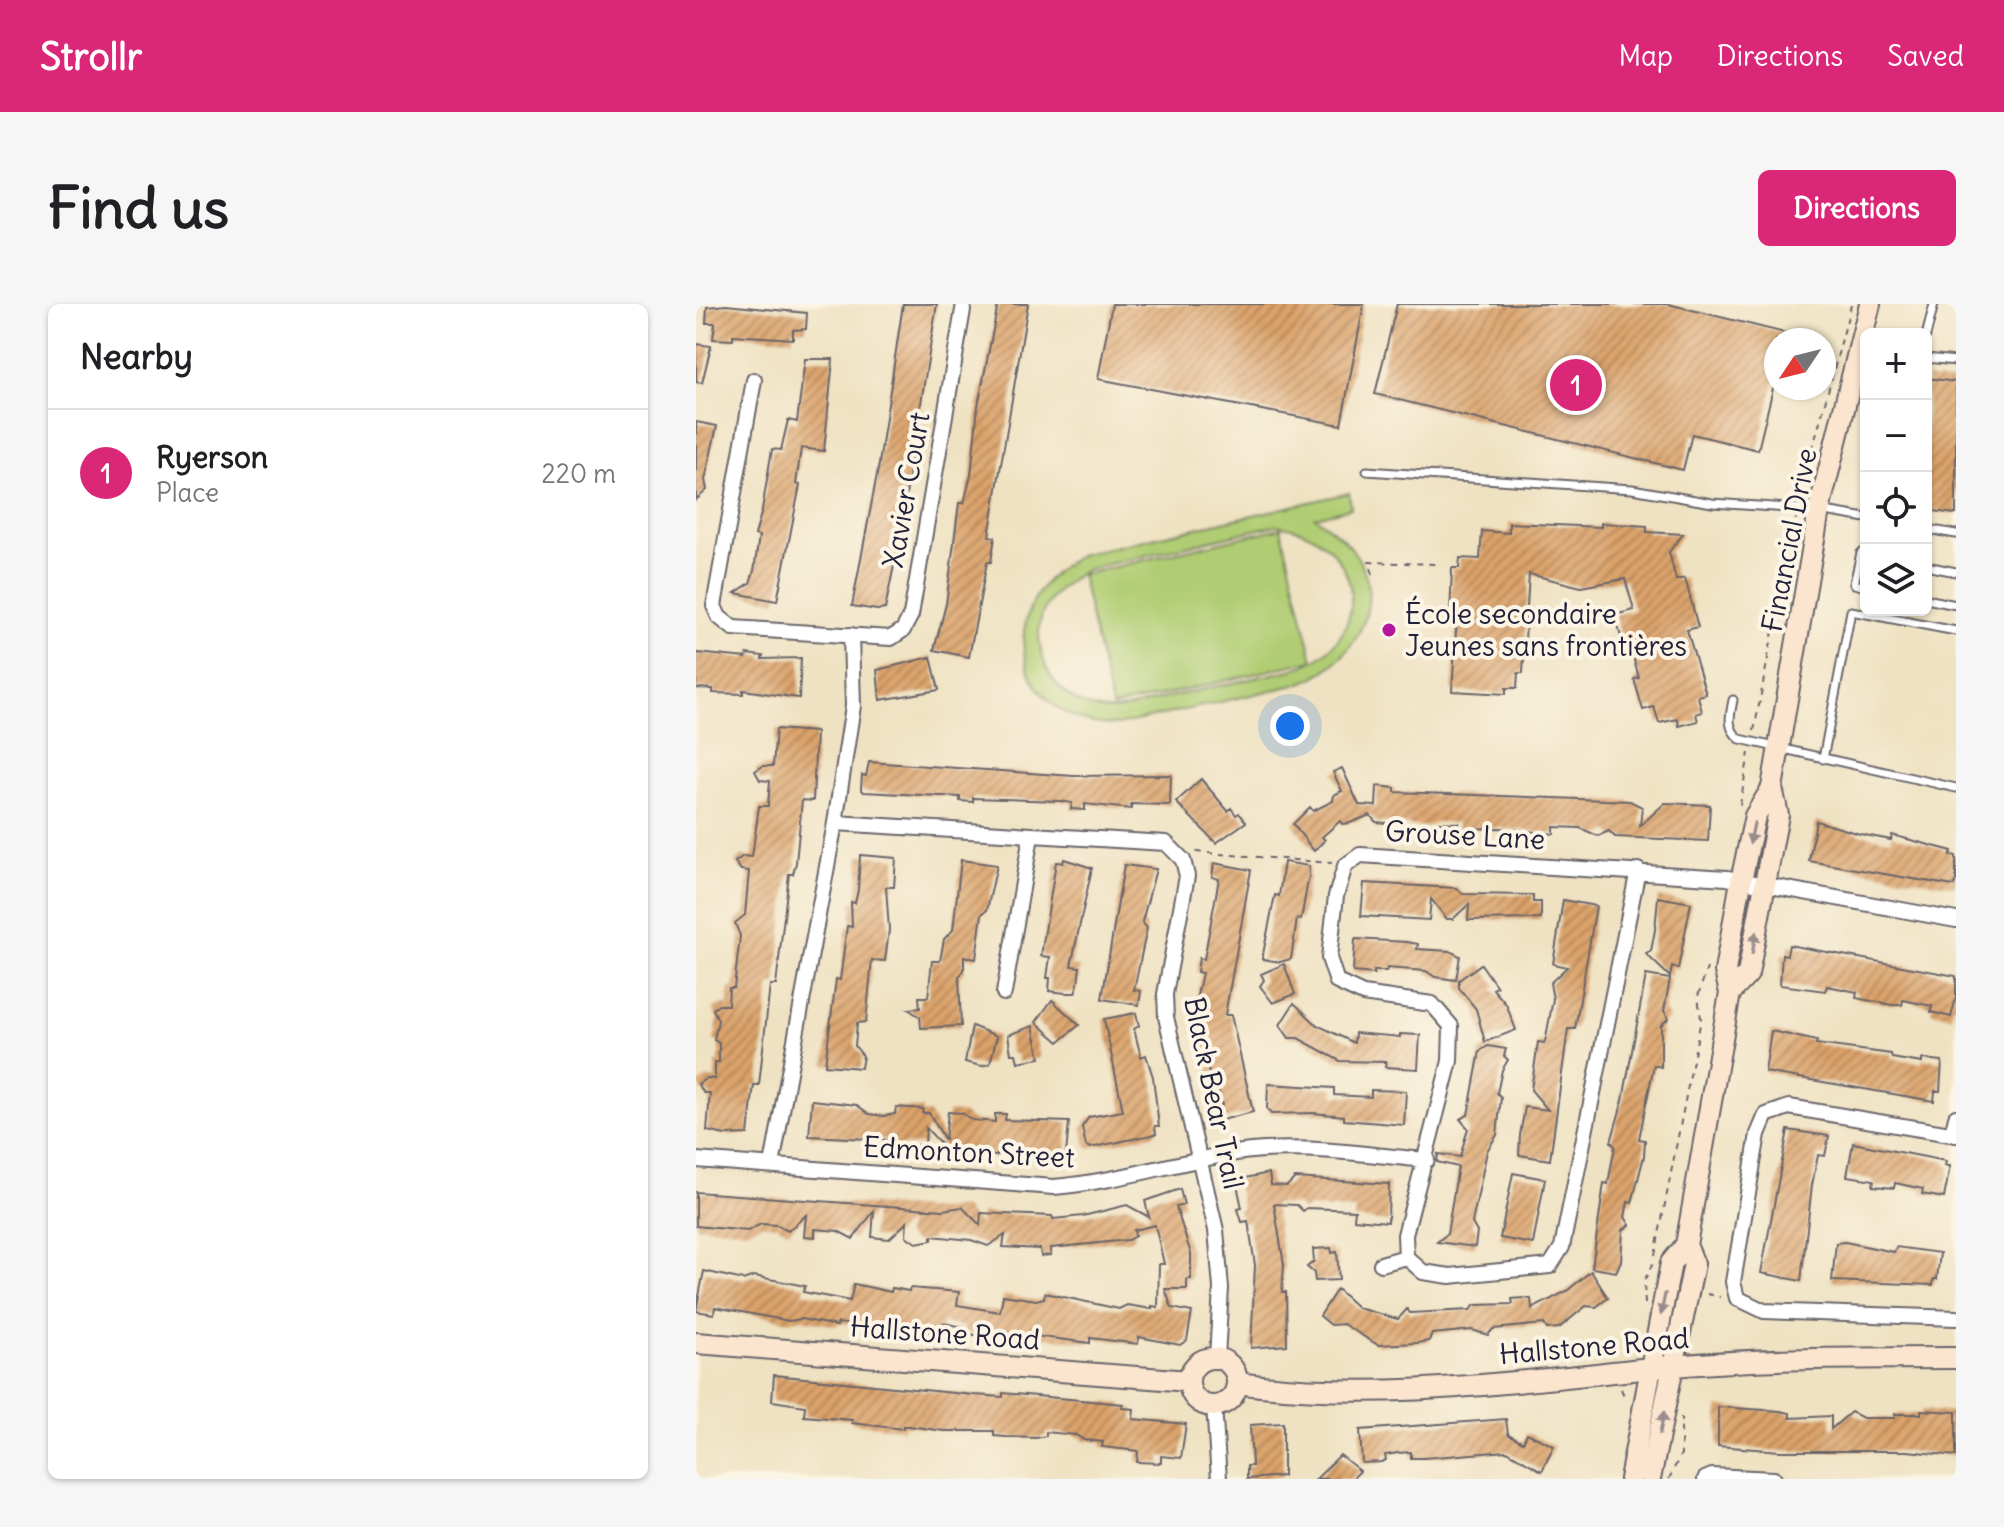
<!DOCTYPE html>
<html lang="en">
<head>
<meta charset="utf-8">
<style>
  :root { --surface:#fff; --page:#f6f6f6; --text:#202124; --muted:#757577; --line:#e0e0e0; --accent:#db2777 }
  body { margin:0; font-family:Delius,sans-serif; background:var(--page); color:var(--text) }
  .controls { position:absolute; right:24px; top:24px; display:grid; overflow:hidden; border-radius:12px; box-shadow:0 2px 6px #0004 }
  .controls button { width:72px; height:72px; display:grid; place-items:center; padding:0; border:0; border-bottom:2px solid var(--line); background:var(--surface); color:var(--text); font:40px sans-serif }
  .compass { position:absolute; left:1068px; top:24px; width:72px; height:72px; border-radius:50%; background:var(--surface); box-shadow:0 2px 6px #0004; rotate:235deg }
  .you { position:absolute; left:594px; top:422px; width:28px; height:28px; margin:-20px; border:6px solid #fff; border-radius:50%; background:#1a73e8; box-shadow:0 0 0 12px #1a73e833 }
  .badge { display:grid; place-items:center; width:52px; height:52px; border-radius:50%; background:var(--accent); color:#fff; font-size:26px; font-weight:700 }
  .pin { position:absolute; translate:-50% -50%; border:4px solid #fff; box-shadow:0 2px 8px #0006 }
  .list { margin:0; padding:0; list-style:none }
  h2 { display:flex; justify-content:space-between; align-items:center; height:104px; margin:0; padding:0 32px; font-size:34px }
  h2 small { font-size:26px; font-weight:400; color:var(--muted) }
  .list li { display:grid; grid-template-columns:52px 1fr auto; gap:24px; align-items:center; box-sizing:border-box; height:128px; padding:0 32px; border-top:2px solid var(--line) }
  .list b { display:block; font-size:30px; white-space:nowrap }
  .list p { margin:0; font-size:26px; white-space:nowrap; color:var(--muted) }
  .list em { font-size:26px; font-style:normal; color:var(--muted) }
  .icon { flex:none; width:44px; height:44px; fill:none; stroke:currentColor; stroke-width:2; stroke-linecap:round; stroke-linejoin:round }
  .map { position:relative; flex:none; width:1260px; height:1175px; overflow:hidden; border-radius:12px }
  header { display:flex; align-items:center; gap:48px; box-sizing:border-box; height:112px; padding:0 40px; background:var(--accent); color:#fff }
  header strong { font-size:38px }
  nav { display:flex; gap:44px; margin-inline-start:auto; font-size:28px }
  .intro { display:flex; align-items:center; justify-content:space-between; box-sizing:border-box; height:192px; padding:0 48px }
  h1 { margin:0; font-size:56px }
  .button { padding:20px 36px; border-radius:12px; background:var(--accent); color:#fff; font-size:28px; font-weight:700 }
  main { display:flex; gap:48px; padding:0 48px }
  aside { flex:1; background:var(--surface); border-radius:12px; box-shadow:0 2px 6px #0004 }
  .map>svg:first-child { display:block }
  .green { fill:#b1cd73; stroke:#6a7857; stroke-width:2; fill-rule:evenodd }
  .building { fill:url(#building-hatch) }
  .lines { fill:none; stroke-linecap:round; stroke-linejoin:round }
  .lane-casing { stroke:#6a656a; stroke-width:11 }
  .street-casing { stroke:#6a656a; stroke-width:18 }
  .secondary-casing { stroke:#6a656a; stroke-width:24 }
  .path { stroke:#6a656a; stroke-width:2; stroke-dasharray:6 6; stroke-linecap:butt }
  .lane { stroke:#fff; stroke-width:7 }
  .street { stroke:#fff; stroke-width:14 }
  .secondary { stroke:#fbe5cf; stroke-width:20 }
  .oneway { fill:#998d8c }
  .poi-dot { fill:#b5179e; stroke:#fcf5e5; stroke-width:3 }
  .labels { text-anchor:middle; stroke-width:8; stroke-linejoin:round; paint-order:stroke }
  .street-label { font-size:28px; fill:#22223b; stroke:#fcf5e5 }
  .poi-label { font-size:28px; fill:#22223b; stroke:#fcf5e5; text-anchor:start }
</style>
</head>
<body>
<header>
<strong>Strollr</strong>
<nav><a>Map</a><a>Directions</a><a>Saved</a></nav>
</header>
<div class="intro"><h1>Find us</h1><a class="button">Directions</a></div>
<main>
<aside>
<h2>Nearby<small></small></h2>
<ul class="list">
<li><span class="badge">1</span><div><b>Ryerson</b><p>Place</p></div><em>220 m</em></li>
</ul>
</aside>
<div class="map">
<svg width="1260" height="1175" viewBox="0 0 1260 1175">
  <defs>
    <pattern id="building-hatch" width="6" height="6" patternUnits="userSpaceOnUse" patternTransform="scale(2)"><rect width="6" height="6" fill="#dba26a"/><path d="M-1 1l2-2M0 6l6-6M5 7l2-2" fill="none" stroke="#b18458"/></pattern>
  </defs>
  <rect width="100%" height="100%" fill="#fcf5e5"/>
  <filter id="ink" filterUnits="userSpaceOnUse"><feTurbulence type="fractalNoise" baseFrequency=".0125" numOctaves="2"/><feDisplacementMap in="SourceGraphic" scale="16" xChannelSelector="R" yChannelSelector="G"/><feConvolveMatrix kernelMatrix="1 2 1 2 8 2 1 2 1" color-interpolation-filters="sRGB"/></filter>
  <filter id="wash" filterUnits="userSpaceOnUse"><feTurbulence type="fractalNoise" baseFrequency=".006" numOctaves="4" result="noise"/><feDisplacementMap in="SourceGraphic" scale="32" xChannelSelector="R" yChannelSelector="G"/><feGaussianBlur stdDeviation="1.8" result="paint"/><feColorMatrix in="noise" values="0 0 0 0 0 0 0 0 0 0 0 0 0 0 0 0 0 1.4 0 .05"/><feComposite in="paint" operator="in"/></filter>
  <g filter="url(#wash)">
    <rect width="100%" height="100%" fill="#efe2c2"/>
    <path class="green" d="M653,189L655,204L619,213C632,223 646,232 656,245C697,299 655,364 599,381L422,421C316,422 292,298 387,250ZM580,221C669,231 685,340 595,366C553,375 511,385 469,394C449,399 424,409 403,405C366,398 344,366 343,330C342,300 368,278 392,265Z
      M585,224L617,356L416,403L385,271Z"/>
    <g id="blocks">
      <path class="building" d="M207,0H241L201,247L189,305L181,306L156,302L183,160Z
        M302,0H332L293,232L299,233L295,258H291L273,353L238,346L250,300L263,199H268L275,171L282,102Z
        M416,0H668L645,121L402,75Z
        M701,0H972L1101,32V36H1080V72L1062,146L996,130L987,166L679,90Z
        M30,1L111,9L110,25L97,26V35L37,31V36L17,35L19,19H10L11,3Z
        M0,40L15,42L6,79L0,78Z
        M109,55H137L128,147L105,144L100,180L104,181L81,297L39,289L54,279L58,267L63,232L59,231L66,206L76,145L85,146L92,116L101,118Z
        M1231,74L1260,78V210L1230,206Z
        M0,118L21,122L9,176L11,186L0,196Z
        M813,219L905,223V219L951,222V228L987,230L973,248L980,276L989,274L1002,323L991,326L1010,390L1002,392L1006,408L1000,410L1002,417L983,422L982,415L963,419L958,403L947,406L938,375L943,374L934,342L928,344L919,311L938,306L929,275L885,283L833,270L827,369H822L821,384H810V390L756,387L761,311L754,312L756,264H763L764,254L784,255L786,227L813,229Z
        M1,349L50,354L51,350L67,352L66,355L105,354L103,394L47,386V390L17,389V385L0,384Z
        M235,353L243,386L184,396L181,366Z
        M80,425L120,428L117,497L106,496L100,559L97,570H93L80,681H74L63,781H58L52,830L29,831L11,827L14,789H8L2,780L11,774L19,775V758H23V739L18,736L22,716L17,705L23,701H32L33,684H38L44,632L39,619L49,611L53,567L45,566L39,558L47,552L56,553L63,502H72L74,477L64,476L59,467L67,462H77Z
        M173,458L378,472L475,471L474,501L435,500V505L389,500V506L375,505L376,499L364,497L277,494V498L264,497V493L168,488L165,485L166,471L170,472Z
        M646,464L663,501L680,502L681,482L699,484V488L934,497L946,503L944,522L969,499L1014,501L1012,537L919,533L913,527L902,532L884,524L858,523V530L804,524L762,525V519L740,518L730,523L680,518L674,511L654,519L646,520L644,517L626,533L629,536L618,547L597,520L614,503L617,507L637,497L638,491L646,487L637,468Z
        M505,475L532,507L535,504L540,511L543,509L550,518L520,539L480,498Z
        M1120,517L1164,530L1195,536L1196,531L1256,547L1254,551L1260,552V576L1258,582L1113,557Z
        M164,551L200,554L198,583H190L193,626L189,657L176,656L170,718L161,719L159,742L167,752L165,764L129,761L140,675L144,676L151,622L156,623L155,598L159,599L162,586Z
        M368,555L396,564L375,662L384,663L382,680L379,689H370L353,687L354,674H351L354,653L345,652L360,558L367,559Z
        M265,556L301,561L291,606L286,610L280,655L268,653V666L263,673L265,722L225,724L224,713L212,705L224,704L223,693H232L236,657H244L248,635L257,626Z
        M588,558L613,562V571L605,616L601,615L595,655L584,658L566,655L579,591L583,592Z
        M518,559L555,566L529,711H535L557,808L522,817L518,803L526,801L520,776L513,770L504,718H499L498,705L506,669L501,668L503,654L508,655L523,575L516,573Z
        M428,561L460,565L446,618L451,624L438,686L445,687L443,701L406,695Z
        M668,579L761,584L767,590L837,591V598H845V615L772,616L773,600L757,615H751L735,595L733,616L665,612Z
        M962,593L995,599L982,665L976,663L974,673L950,650L955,647L959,626Z
        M867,596L900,602L879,725H872L854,856L823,851L824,831L829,803L852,806L835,786L842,738L848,739L850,734L857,695L854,679L871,663L857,660Z
        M659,635L711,638L722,640L721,645L754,647L764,652L760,676L739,673L730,667L691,664L690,667H678V670L657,668Z
        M1093,641L1260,672V694L1255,713L1235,708L1236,702L1207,696L1206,701H1196L1160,694L1161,688L1131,682L1129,687L1084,681L1086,650L1091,651Z
        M588,660L599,690L577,699L564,682L568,676L565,670Z
        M785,660L801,683L797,685L810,700L820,726L789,738L780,705L763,684V676Z
        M950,671L974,675L968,707L973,714L965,721V763L958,761L943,835L949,836L948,852L936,899L932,898L929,913L934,921L927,926L925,957L920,968L896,964L908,879L912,880L919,842L915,838L927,796Z
        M356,696L383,721L363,738L340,718Z
        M598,699L621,721L658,739L659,729L704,733V730L724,731L722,765L689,763L690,758L644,757L602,734H593L584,721Z
        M440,709L443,722L438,725L445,753L450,751L457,773L463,822H459L460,830L394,844L390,842L386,823L393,813L427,807L408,715Z
        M276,722L301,732L294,760L285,762L269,758Z
        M337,722L344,754L322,758L320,750H315L312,731Z
        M1075,727L1121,737L1120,740L1195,750L1196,754L1226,759V755L1246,757L1244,787H1239L1238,797L1069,768Z
        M792,742L810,745L808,752L812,756L806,766L801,789L805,793L801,831L791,847L776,919L781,928L779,943L741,938L751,930L762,863L741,858L742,850L764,853L772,824L764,815L772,811L784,747Z
        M572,780L638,784V791L675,793V786L710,787L708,821L648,816V812L617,809L575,810L571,805Z
        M116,796L161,801L173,810L188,812L199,810L200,803L227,805L226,809H233L249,836L252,808L266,809L276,816L299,818V810H310L309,816L373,818L370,850L324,849L325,846L307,845L300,852L291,851V846L249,844L230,824L229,840L224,841L193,842L192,836L113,832Z
        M1092,826L1133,832L1129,852L1122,851L1116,881L1105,977L1065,969Z
        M1157,839L1250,857L1249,862H1254L1248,894L1226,890L1227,885L1199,879L1198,884L1177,882L1178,876L1151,872Z
        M573,869L575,881L591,882L599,874L693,880L692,918L658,915L659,906L611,904L607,907L601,901L578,900L588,961L586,988H590L591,1041L555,1044L559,961L552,917L546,918L542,905L546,904L540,876Z
        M817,869L849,875L837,940L804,934Z
        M484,885L488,901L480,903L495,950V975H491V985H469L476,1004L496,1008L491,1036L484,1041L443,1033L442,1040L394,1034V1039L292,1026L291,1033L267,1029L268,1023L246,1019L245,1029L168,1020V1022L142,1019L141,1022L105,1015L93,1017L19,1003L18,1010L0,1007L8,967L47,976L58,972L109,982L107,988L154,997L158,980L195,988L196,984L213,987L214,984L263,988L261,1001L304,1008L307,991L340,996L348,994L349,989L423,1005L431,1001L456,1005V1002L462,1003L463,960H468L459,921L438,926L439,932L432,936L355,944V951L345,952L344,945L307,943L309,931L292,942L275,936L236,932V936L220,939L210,932L211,918L193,935L176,933L178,907L157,935L142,927L119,925V933L108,932L110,911L92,927L81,921L65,920L52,927L0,922V888L247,906L266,903L284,921L285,909L356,912L357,915L387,912L431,901L453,913L449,897Z
        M1149,938L1198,948L1200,943L1244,949L1241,975H1238L1237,981L1136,977L1140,939Z
        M635,944L636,949L641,948L643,976L619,977L618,969L611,963L618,957L617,945Z
        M895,967L912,994L900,1003L890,1002L863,1024L851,1025L848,1020L797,1025L792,1031L776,1026L736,1030L733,1037L721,1039L682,1041L647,1020L635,1021L624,1012L641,985L662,1004L702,1015L711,1005L714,1009L774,1006L779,1001L817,1000L816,995L827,994L835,995L836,1005L871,987Z
        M78,1071L278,1091L307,1093V1089L427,1100L426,1104L438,1105L437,1115L490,1120L485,1154L465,1152V1159L441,1158L442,1147L406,1143L407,1138L388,1136L380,1131L350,1128V1132L340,1134L310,1133L298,1132V1127H248L213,1122H207V1125L156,1119V1116L108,1112L109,1102L76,1097Z
        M1022,1103L1084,1107L1094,1109V1114L1135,1112V1125L1155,1108L1167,1114H1199V1110H1225V1106L1260,1108V1152L1211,1147H1084L1022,1142Z
        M810,1115L812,1130L827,1138L831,1129L858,1142L846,1167L811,1147L728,1154H715V1148L702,1149L689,1151L690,1156L685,1158L666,1159L664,1126Z
        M587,1119V1172L551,1175V1162H556L554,1121Z
        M644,1151L664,1167L656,1175H620Z"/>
    </g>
  </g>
  <g filter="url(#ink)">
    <use href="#blocks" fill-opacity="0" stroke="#6a656a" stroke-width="2"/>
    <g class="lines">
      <defs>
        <path id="lane" d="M1230,32L1238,0
          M1230,54L1260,57
          M671,167L936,185L1016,199L1123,206L1170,214
          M1230,225L1260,230
          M1170,250L1165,249L1158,280L1170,283
          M1230,262L1260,268
          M1230,295L1260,301
          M1037,396C1034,412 1030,424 1044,435L1260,484
          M1127,455L1155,307L1260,327"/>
        <path id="street" d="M58,76L18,302L23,313L37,324L195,334L207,326L215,311L268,0
          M139,519L470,539L487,556L491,572L469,690L470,713L520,926L525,984L521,1054
          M942,566L866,943L854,962L754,972L727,968L710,953L709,931L754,757L755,722L736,700L667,690L641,678L633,654L640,592L649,562L664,551L1031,574L1260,616
          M308,689L335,532
          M1256,830L1260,813
          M1260,831L1093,803L1070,811L1062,830L1037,978L1041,994L1068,1007L1260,1014
          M0,856L358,883C420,878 478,858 540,849C602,839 668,851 731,856
          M76,861L139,519L157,402L155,331
          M685,960L710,953
          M518,1102L523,1175
          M1009,1175L1016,1172L1078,1175"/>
        <path id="secondary" d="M1034,689L1052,670L1082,511L1076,484
          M0,1039L493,1077
          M493 1078a24 24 0 1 1 48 0a24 24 0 1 1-48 0Z
          M541,1079C685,1099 832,1076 976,1062C1070,1054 1166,1054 1260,1054
          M934,1175L975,959L990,941L1034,689L1029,667L1045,577L1059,512L1076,484L1123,206L1174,0
          M954,1175L998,960L990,941"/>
      </defs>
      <use href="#lane" class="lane-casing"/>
      <use href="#street" class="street-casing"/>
      <use href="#secondary" class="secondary-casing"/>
      <path class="path" d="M1104,192L1155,1
        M677,270L673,258L739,260
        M1058,427L1079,317L1083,269L1100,214
        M1044,501L1053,449
        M500,548L636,559
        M959,951L1005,715L1002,692L1011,664
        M1011,990L1024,993
        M949,1000L948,977L958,957
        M930,1050L940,1043
        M925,1085L930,1096
        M973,1175L985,1150V1113"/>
      <use href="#lane" class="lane"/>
      <use href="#street" class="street"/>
      <use href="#secondary" class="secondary"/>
    </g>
    <defs><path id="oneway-solid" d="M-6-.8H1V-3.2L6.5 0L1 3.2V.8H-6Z" transform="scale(2)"/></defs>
    <g class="oneway">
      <use href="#oneway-solid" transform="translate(1056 529) rotate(102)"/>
      <use href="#oneway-solid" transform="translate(1058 639) rotate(-80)"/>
      <use href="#oneway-solid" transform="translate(967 1000) rotate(101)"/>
      <use href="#oneway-solid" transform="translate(966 1119) rotate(-78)"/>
    </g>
  </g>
  <circle class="poi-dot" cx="693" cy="326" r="8"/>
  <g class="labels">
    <g class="street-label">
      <text transform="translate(210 186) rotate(-80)" y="10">Xavier Court</text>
      <text transform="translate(1093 236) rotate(-79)" y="10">Financial Drive</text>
      <text transform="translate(769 531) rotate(3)" y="10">Grouse Lane</text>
      <text transform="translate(518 789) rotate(78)" y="10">Black Bear Trail</text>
      <text transform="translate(273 848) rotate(3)" y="10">Edmonton Street</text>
      <text transform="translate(249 1029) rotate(4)" y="10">Hallstone Road</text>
      <text transform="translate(898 1042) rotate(-5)" y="10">Hallstone Road</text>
    </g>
    <g class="poi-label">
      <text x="709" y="320">École secondaire<tspan x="709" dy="32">Jeunes sans frontières</tspan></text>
    </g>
  </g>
</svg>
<div class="controls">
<button>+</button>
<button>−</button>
<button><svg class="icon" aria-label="locate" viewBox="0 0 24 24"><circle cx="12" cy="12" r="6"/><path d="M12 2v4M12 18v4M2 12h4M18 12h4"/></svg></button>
<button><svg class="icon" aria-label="layers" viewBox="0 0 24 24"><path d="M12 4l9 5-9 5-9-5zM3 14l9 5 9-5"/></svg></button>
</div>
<svg class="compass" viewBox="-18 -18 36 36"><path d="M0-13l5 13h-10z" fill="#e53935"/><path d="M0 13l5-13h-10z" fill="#757577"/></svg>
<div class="you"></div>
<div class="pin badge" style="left:880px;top:81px">1</div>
</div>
</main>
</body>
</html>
